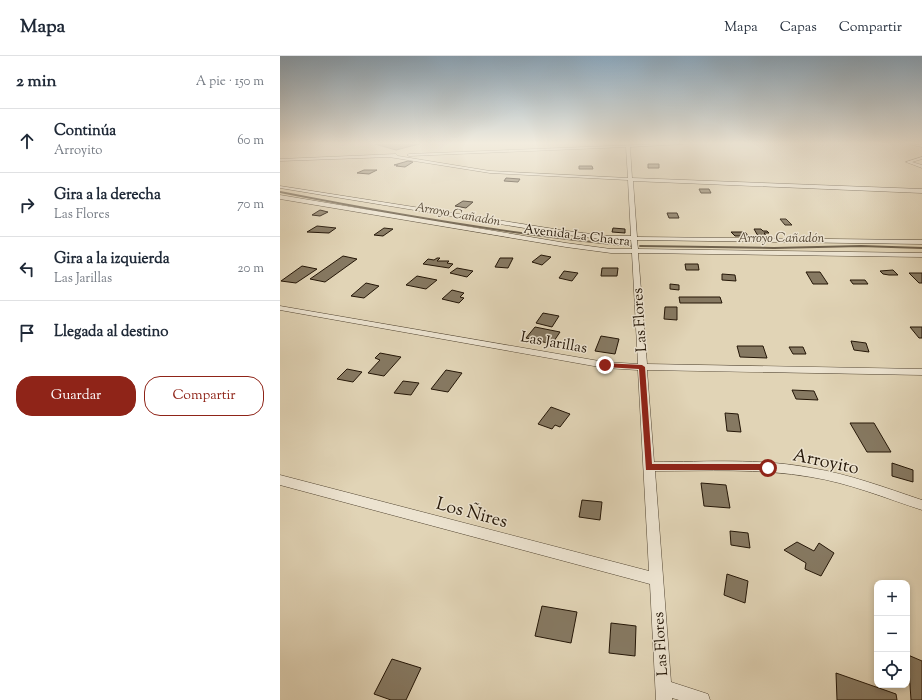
<!DOCTYPE html>
<html lang="es">
<head>
<meta charset="utf-8">
<style>
  :root { --surface:#fff; --page:#f2f2f3; --text:#1f2937; --muted:#747a83; --line:#e0e1e3; --accent:#8f2418 }
  body { margin:0; font-family:"Sorts Mill Goudy",serif; background:var(--page); color:var(--text) }
  .controls { position:absolute; right:12px; bottom:12px; display:grid; overflow:hidden; border-radius:8px; box-shadow:0 2px 6px #0003 }
  .controls button { width:36px; height:36px; display:grid; place-items:center; padding:0; border:0; border-bottom:1px solid var(--line); background:var(--surface); color:var(--text); font:20px sans-serif }
  .stop { position:absolute; width:12px; height:12px; margin:-9px; border:3px solid #8f2418; border-radius:50%; background:#fff }
  .stop.end { background:#8f2418; border-color:#fff; box-shadow:0 1px 4px #0008 }
  .list { margin:0; padding:0; list-style:none }
  h2 { display:flex; justify-content:space-between; align-items:center; height:52px; margin:0; padding:0 16px; font-size:17px }
  h2 small { font-size:13px; font-weight:400; color:var(--muted) }
  .list li { display:grid; grid-template-columns:26px 1fr auto; gap:12px; align-items:center; box-sizing:border-box; height:64px; padding:0 16px; border-top:1px solid var(--line) }
  .list b { display:block; font-size:15px; white-space:nowrap }
  .list p { margin:0; font-size:13px; white-space:nowrap; color:var(--muted) }
  .list em { font-size:13px; font-style:normal; color:var(--muted) }
  .actions { display:flex; gap:8px; padding:12px 16px }
  .actions a { flex:1; padding:9px 0; border:1px solid var(--accent); border-radius:16px; text-align:center; font-size:14px; color:var(--accent) }
  .actions .main { background:var(--accent); color:#fff }
  .icon { flex:none; width:22px; height:22px; fill:none; stroke:currentColor; stroke-width:2; stroke-linecap:round; stroke-linejoin:round }
  .map { position:relative; flex:none; width:642px; height:644px; overflow:hidden }
  header { display:flex; align-items:center; gap:24px; box-sizing:border-box; height:56px; padding:0 20px; background:var(--surface); border-bottom:1px solid var(--line) }
  header strong { font-size:19px }
  nav { display:flex; gap:22px; margin-inline-start:auto; font-size:14px }
  main { display:flex }
  aside { flex:1; background:var(--surface) }
  .map>svg:first-child { display:block }
  .water { fill:#a1937a; stroke:#6f614c }
  .lines { fill:none; stroke-linecap:round; stroke-linejoin:round }
  .stream { stroke:#6f614c; stroke-width:2 }
  .building { fill:#867962; stroke:#241607 }
  .street-casing { stroke:#534633; stroke-width:1 }
  .street { fill:#ece3d0; fill-rule:evenodd }
  .route { fill:#8f2418 }
  .labels { text-anchor:middle; stroke-width:3; stroke-linejoin:round; paint-order:stroke }
  .far-water-label { font-size:13px; font-style:italic; fill:#564835; stroke:#ece3d0 }
  .far-street-label { font-size:13px; fill:#241607; stroke:#ece3d0 }
  .street-label { font-size:15px; fill:#241607; stroke:#ece3d0 }
  .near-street-label { font-size:18px; fill:#241607; stroke:#ece3d0 }
</style>
</head>
<body>
<header>
<strong>Mapa</strong>
<nav><a>Mapa</a><a>Capas</a><a>Compartir</a></nav>
</header>
<main>
<aside>
<h2>2 min<small>A pie · 150 m</small></h2>
<ul class="list">
<li><svg class="icon" aria-label="ahead" viewBox="0 0 24 24"><path d="M12 20V5M6 11l6-6 6 6"/></svg><div><b>Continúa</b><p>Arroyito</p></div><em>60 m</em></li>
<li><svg class="icon" aria-label="right" viewBox="0 0 24 24"><path d="M7 20v-9h11M14 6l5 5-5 5"/></svg><div><b>Gira a la derecha</b><p>Las Flores</p></div><em>70 m</em></li>
<li><svg class="icon" aria-label="left" viewBox="0 0 24 24"><path d="M17 20v-9H6M10 6l-5 5 5 5"/></svg><div><b>Gira a la izquierda</b><p>Las Jarillas</p></div><em>20 m</em></li>
<li><svg class="icon" aria-label="arrive" viewBox="0 0 24 24"><path d="M6 21V4h12l-3 4 3 4H6"/></svg><div><b>Llegada al destino</b></div></li>
</ul>
<div class="actions"><a class="main">Guardar</a><a>Compartir</a></div>
</aside>
<div class="map">
<svg width="642" height="644" viewBox="0 0 642 644">
  <rect width="100%" height="100%" fill="#e1d4b6"/>
  <filter id="stains"><feTurbulence type="fractalNoise" baseFrequency=".005" numOctaves="4"/><feColorMatrix values="0 0 0 0 .2 0 0 0 0 .09 0 0 0 0 .02 0 0 0 .5 -.17"/></filter>
  <radialGradient id="worn" r=".72"><stop offset=".6" stop-color="#630" stop-opacity="0"/><stop offset="1" stop-color="#630" stop-opacity=".3"/></radialGradient>
  <path class="water" d="M95,88H139L116,94Z"/>
  <g class="lines">
    <path class="stream" d="M0,136C117,159 234,179 353,190
      M360,190L494,192L581,190L642,192"/>
  </g>
  <path class="building" d="M128,105L133,106L125,111L116,110L118,109H114Z
    M368,108H379V112H368Z
    M299,110H312L313,113H299Z
    M84,114H97L89,118L77,117Z
    M226,122L240,123L238,126L224,125Z
    M419,133H429L431,137H421Z
    M183,145L193,146L186,152L175,150Z
    M40,154L48,156L40,160L32,159Z
    M387,157H397L399,162H389Z
    M500,163H506L512,169H505Z
    M37,170L56,172L49,177L27,176Z
    M104,172L113,173L103,180L94,179Z
    M333,172L345,173V177L332,176Z
    M474,173H481L483,175H487L489,177H484L486,179L478,180Z
    M451,176H465L468,180H455Z
    M261,199L271,201L262,209L252,206Z
    M63,200L77,203L45,226L30,223Z
    M157,202H160L157,205H169L167,207L173,208L169,212L143,208L148,203L154,204Z
    M220,202H233L228,212L215,211Z
    M405,208H418L419,214H406Z
    M22,210L37,213L16,227L1,225Z
    M177,212L193,215L187,221L170,217Z
    M322,212H338L337,220H321Z
    M613,214L618,219H609L603,218L600,215Z
    M284,215L298,217L292,225L279,222Z
    M526,216H540L548,228H533Z
    M629,217H642V227H639Z
    M442,218L455,219L456,225L442,224Z
    M137,220L157,224L146,233L126,229Z
    M570,224H585L588,228H573Z
    M86,227L99,230L84,242L71,240Z
    M390,228L399,229V234L390,233Z
    M172,234L184,237L180,241L184,242L179,247L162,243Z
    M399,241H440L442,247H400Z
    M385,251H397V264L384,263Z
    M263,257L279,260L272,271L256,267Z
    M255,271L280,276L272,288L246,282Z
    M630,271H642V282H639Z
    M321,280L339,283L335,298L315,295Z
    M571,285L586,287L589,296L574,294Z
    M457,290H483L487,302L460,301Z
    M509,291H523L526,298H513Z
    M100,297L121,301L104,320L88,317L100,304L95,302Z
    M67,313L82,316L73,326L57,323Z
    M166,314L182,317L168,336L151,333Z
    M123,325L139,327L131,339L114,337Z
    M512,334L534,335L538,344L516,343Z
    M271,351L290,358L280,371L275,369L272,373L258,368Z
    M445,357L458,358L461,376L447,375Z
    M570,367H594L611,396H587Z
    M612,407L633,414V426L612,420Z
    M421,427L446,429L450,452L424,450Z
    M302,444L322,446L320,464L299,461Z
    M450,475L468,477L470,492L451,489Z
    M517,486L534,495L539,487L554,497L541,520L525,513L526,507L504,494Z
    M447,518L468,525L465,547L444,539Z
    M262,550L297,556L291,587L255,580Z
    M331,567L356,570L355,600L329,597Z
    M628,599L642,605V644H631Z
    M112,603L141,612L126,644H111L94,638Z
    M556,617L616,638L617,644H557Z"/>
  <g class="lines">
    <defs>
      <path id="street" d="M403,88L350,91L352,122L642,133V137L353,125L357,181L642,184V188L357,184L358,193L642,197V201L358,197L367,308L642,313V319L367,314L374,406C426,406 480,402 531,412C569,418 606,432 642,444V454C605,442 569,427 531,421C479,412 427,415 375,415L391,626L428,638L430,644H399L392,642V644H376L370,528L0,429V419L369,515L358,314L325,312L0,254V250L325,306L358,308L352,197H331L286,191L0,143V139L286,187L331,193H352L351,184H328L287,179L0,132V130L287,175L328,180H351L348,124L210,117L109,101L0,105V103L116,98L118,100L210,115L348,122L346,91L129,100L127,99L129,98L381,88Z
        M631,88L642,89V91L632,89Z
        M642,101V103L632,106L642,109V112L626,106Z"/>
    </defs>
    <use href="#street" class="street-casing"/>
    <use href="#street" class="street"/>
  </g>
  <linearGradient id="sky" x2="0" y2="1"><stop stop-color="#8ba7bc"/><stop offset="0.49" stop-color="#f2ecde"/><stop offset="1" stop-color="#f2ecde" stop-opacity="0"/></linearGradient>
  <rect width="642" height="178" fill="url(#sky)"/>
  <path class="route" d="M323,307L362,309L365,311L372,408H488L491,409V414H366L359,313L325,311L322,309Z"/>
  <g class="labels">
    <g class="far-water-label">
      <text transform="translate(178 157) rotate(10)" y="5">Arroyo Cañadón</text>
      <text x="501" y="186">Arroyo Cañadón</text>
    </g>
    <g class="far-street-label">
      <text transform="translate(297 178) rotate(7)" y="5">Avenida La Chacra</text>
    </g>
    <g class="street-label">
      <text transform="translate(359 264) rotate(-94)" y="5">Las Flores</text>
      <text transform="translate(274 286) rotate(10)" y="5">Las Jarillas</text>
      <text transform="translate(380 588) rotate(-94)" y="5">Las Flores</text>
    </g>
    <g class="near-street-label">
      <text transform="translate(546 405) rotate(12)" y="6">Arroyito</text>
      <text transform="translate(192 456) rotate(15)" y="6">Los Ñires</text>
    </g>
  </g>
  <rect width="100%" height="100%" filter="url(#stains)"/>
  <rect width="100%" height="100%" fill="url(#worn)"/>
</svg>
<div class="controls">
<button>+</button>
<button>−</button>
<button><svg class="icon" aria-label="locate" viewBox="0 0 24 24"><circle cx="12" cy="12" r="6"/><path d="M12 2v4M12 18v4M2 12h4M18 12h4"/></svg></button>
</div>
<div class="stop" style="left:488px;top:412px"></div>
<div class="stop end" style="left:325px;top:309px"></div>
</div>
</main>
</body>
</html>
